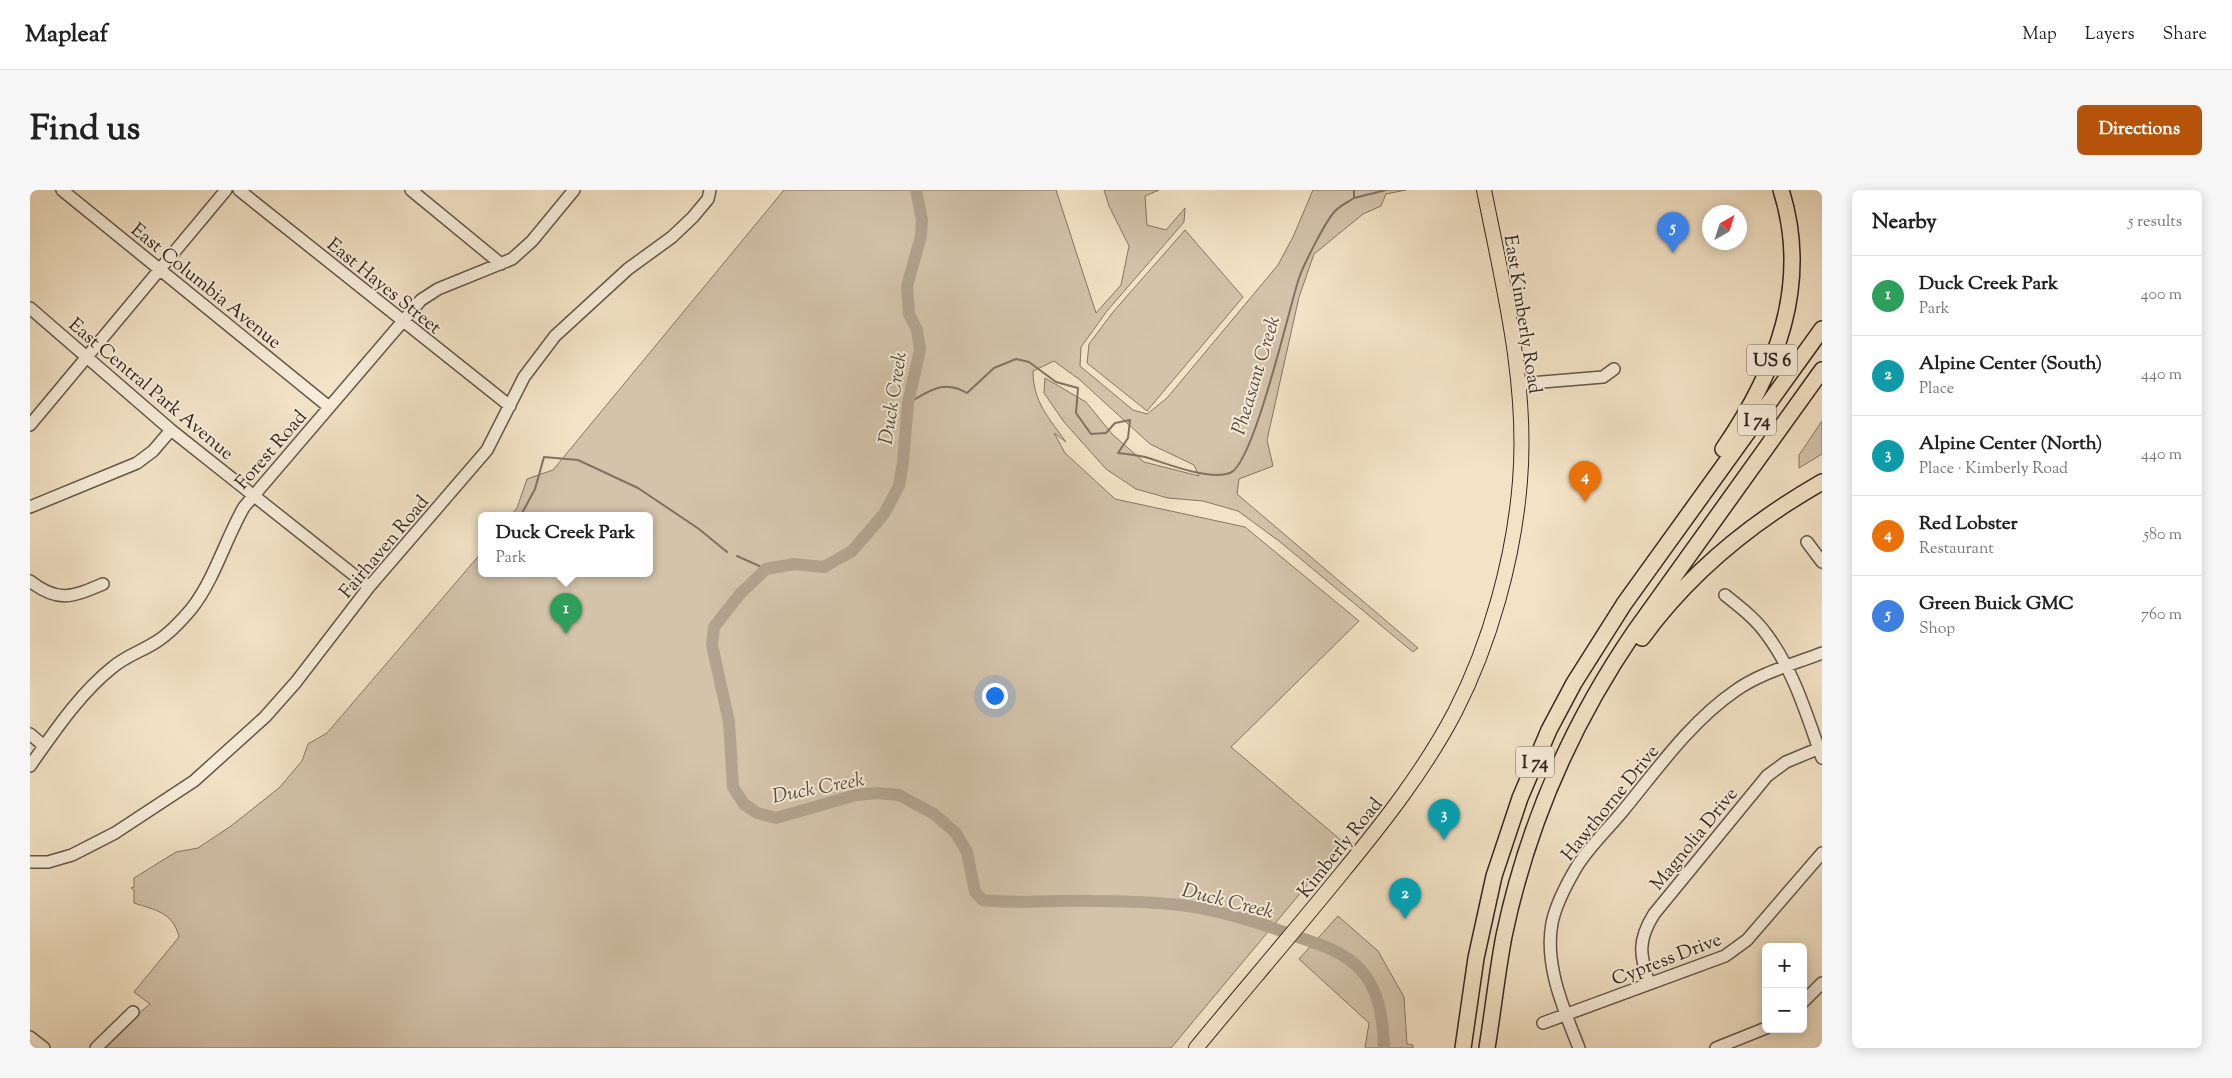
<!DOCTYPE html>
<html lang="en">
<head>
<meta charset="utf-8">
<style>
  :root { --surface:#fff; --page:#f6f6f6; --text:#222; --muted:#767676; --line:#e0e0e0; --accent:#b45309 }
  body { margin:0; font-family:"Sorts Mill Goudy",serif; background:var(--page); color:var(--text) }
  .controls { position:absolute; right:15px; bottom:15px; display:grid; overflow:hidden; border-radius:8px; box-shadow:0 2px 12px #0003 }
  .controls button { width:45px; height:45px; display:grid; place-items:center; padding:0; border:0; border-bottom:1px solid var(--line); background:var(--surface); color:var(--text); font:25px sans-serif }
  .compass { position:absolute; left:1672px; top:15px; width:45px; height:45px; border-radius:50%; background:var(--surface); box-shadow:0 2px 12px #0003; rotate:39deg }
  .you { position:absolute; left:964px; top:505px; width:18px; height:18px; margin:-12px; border:4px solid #fff; border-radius:50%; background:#1a73e8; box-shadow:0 0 0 8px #1a73e833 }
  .badge { display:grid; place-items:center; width:32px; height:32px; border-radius:50%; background:var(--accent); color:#fff; font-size:16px; font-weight:700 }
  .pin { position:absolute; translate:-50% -41px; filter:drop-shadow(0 1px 2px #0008) }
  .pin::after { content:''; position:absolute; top:26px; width:18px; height:15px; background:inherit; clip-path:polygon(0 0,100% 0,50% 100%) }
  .popup { position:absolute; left:448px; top:322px; width:175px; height:65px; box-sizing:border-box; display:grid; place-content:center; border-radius:8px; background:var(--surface); filter:drop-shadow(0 1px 4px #0005); font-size:16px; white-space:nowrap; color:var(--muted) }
  .popup b { font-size:19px; color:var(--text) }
  .popup::after { content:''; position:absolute; left:50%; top:100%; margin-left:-10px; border:10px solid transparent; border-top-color:var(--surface) }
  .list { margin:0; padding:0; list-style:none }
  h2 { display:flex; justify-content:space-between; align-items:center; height:65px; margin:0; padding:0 20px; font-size:21px }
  h2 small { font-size:16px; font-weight:400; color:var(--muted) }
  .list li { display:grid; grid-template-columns:32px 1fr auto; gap:15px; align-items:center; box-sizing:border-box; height:80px; padding:0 20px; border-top:1px solid var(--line) }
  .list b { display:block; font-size:19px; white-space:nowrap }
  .list p { margin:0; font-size:16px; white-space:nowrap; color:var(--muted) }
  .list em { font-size:16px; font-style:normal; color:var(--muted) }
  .map { position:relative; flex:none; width:1792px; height:858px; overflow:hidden; border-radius:8px }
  header { display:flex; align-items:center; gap:30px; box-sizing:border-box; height:70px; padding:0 25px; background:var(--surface); border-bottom:1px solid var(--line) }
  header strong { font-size:24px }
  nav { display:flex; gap:28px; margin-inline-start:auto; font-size:18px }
  .intro { display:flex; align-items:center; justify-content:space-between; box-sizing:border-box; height:120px; padding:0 30px }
  h1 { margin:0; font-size:35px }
  .button { padding:12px 22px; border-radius:8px; background:var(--accent); color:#fff; font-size:18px; font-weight:700 }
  main { display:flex; gap:30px; padding:0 30px }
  aside { flex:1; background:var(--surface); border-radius:8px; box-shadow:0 2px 12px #0003 }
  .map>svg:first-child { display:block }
  .green { fill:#d3c3aa; stroke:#847566 }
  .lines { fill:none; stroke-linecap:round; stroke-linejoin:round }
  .stream { stroke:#807162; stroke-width:2 }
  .river { stroke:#b2a38e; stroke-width:12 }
  .minor-casing { stroke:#64564a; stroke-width:14 }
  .major-casing { stroke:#342721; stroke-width:16 }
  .highway-casing { stroke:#342721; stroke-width:18 }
  .minor { stroke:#f7edda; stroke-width:11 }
  .major { stroke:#f3e3c6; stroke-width:14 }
  .highway { stroke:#f3e3c6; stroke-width:15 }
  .labels { text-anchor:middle; stroke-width:4; stroke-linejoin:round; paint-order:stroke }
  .shield { fill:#f7edda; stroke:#6e6258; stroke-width:1 }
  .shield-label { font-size:18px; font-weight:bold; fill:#342721 }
  .street-label { font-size:19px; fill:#342721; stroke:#f7edda }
  .water-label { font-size:20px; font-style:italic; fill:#5a4c42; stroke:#f7edda }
</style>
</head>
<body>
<header>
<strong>Mapleaf</strong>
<nav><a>Map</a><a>Layers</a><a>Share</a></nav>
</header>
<div class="intro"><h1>Find us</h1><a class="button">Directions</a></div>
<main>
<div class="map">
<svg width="1792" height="858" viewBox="0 0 1792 858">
  <rect width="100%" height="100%" fill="#f3e3c6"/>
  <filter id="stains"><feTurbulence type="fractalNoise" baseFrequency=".004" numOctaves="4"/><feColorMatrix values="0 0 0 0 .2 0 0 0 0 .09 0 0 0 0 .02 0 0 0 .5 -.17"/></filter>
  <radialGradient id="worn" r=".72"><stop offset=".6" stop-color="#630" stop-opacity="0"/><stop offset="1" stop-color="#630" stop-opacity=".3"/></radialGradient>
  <path class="green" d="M754,0H1026L1066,123L1091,95L1099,56L1079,16L1074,0H1129L1115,6L1117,35L1136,40L1155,18L1154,32L1077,121L1051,157L1050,176L1103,220L1117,224L1137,208L1248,75L1263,47L1283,0H1376L1356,4L1351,16L1333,24L1284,64L1269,107L1237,250L1243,276L1209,289L1207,304L1388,458L1383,462L1249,351L1208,321L1173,311L1138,308L1106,299L1076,279L1034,232L1014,203L1015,188L1056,212L1082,244L1114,272L1169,286L1164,275L1120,254L1050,190L1024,171L1003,181C1003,212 1019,228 1036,252L1024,243L1035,263L1085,309L1215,337L1329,431L1201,557L1313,652L1141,858H71L89,840L120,814L104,802L149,747C143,722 125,720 104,713V700L101,698L104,697V688L146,662L168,658L201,636L249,598L272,571L278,554L297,543L452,362V383H620V325H481L487,318L497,289L523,280Z
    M1155,40L1213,107L1117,221L1057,173L1059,154L1083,122Z
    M1792,231V264L1769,278V265Z
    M1308,726L1348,761L1374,807L1377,854L1383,855V858H1335L1339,833L1269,769Z"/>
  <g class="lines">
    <path class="stream" d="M1324,8L1356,0
      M878,213C900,201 913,189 937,203L964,178L986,169L999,172L1026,192L1048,198L1046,223L1061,244L1076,243L1085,233L1100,230L1098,248L1088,263C1097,264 1106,265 1115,267C1136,273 1178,291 1200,283C1224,274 1259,118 1269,88C1274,74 1295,32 1305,21C1310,16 1318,12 1324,8V0
      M491,325L505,299L514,267L548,270L608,298L669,339L697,362
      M707,366L736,379"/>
    <path class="river" d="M886,0L892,30L891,46L877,96L879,124L887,140L890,160L878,213L873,272L869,296L854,324L822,361L794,377L764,374L736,379L710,404L684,437L682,455L699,532L703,597L714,614L727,623L746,628L826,605L848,603L869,605L904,624L926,643L937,662L945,702L953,710C989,714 1027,710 1063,711C1092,711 1122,712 1150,715C1190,720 1231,733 1268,747C1289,754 1315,762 1331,780C1350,801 1353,831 1354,858"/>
    <defs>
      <path id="minor" d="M32,0L299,217
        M209,0L480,216
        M381,0L471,74
        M0,118L141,240L339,397
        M1488,194L1573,187L1584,179
        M0,235L196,0
        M0,317L107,273L123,261L141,240
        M1777,352L1792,372
        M0,391C28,413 42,407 73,394
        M1695,405C1710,417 1726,429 1737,445C1764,481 1777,526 1792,568
        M0,544L14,556
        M0,576C24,542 50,503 83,477C96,466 112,461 126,452C139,444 152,430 162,418C185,388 195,350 214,317L391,110L408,99L482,69L502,51L544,0
        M0,672H18L42,665L85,643L164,591L235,527L266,492L339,397L457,260L494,187L525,146L598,79L642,47L663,27L678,9L680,0
        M1619,794C1610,765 1607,751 1624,724L1737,586L1756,572L1792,557
        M1773,812L1792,793
        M1513,833L1695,766L1717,750L1792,663
        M0,847L14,858
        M66,858L103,822
        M1549,858C1534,820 1514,775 1522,733C1526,714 1536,695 1546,678C1558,658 1577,640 1592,622C1626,581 1660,532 1705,501C1730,483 1764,474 1792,463
        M1686,858L1736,838"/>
      <path id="major" d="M1166,858C1214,800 1263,743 1311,684C1353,633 1394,581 1425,522C1460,454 1484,368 1490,291C1498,193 1473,95 1454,0"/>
      <path id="highway" d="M1693,259C1746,182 1781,94 1751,0
        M1612,448C1660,382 1722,332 1792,292
        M1433,858L1446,768L1464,686L1490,608L1519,540L1544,493L1594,414L1792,139
        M1457,858C1463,821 1467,783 1474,746C1497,636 1542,533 1605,441L1792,180"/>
    </defs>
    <use href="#minor" class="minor-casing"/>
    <use href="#major" class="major-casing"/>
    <use href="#highway" class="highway-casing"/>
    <use href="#minor" class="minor"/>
    <use href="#major" class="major"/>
    <use href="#highway" class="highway"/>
  </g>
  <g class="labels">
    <g class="shield">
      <rect x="1717" y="154.5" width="50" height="31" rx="4"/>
      <rect x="1708" y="214.5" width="38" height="31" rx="4"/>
      <rect x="1486" y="556.5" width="38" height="31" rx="4"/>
    </g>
    <g class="shield-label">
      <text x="1742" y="176">US 6</text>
      <text x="1727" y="236">I 74</text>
      <text x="1505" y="578">I 74</text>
    </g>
    <g class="street-label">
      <text transform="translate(177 95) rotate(39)" y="7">East Columbia Avenue</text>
      <text transform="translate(355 95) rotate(39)" y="7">East Hayes Street</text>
      <text transform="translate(1494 124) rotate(81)" y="7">East Kimberly Road</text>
      <text transform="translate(122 198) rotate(40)" y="7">East Central Park Avenue</text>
      <text transform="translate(240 259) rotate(-49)" y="7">Forest Road</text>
      <text transform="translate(353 356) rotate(-50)" y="7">Fairhaven Road</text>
      <text transform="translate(1579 612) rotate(-51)" y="7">Hawthorne Drive</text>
      <text transform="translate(1663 648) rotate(-51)" y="7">Magnolia Drive</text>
      <text transform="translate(1309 657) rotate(-51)" y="7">Kimberly Road</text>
      <text transform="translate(1636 768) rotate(-21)" y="7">Cypress Drive</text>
    </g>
    <g class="water-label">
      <text transform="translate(1225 185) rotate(-73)" y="7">Pheasant Creek</text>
      <text transform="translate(862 208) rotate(-81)" y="7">Duck Creek</text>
      <text transform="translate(788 597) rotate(-11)" y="7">Duck Creek</text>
      <text transform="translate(1198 710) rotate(14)" y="7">Duck Creek</text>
    </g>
  </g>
  <rect width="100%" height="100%" filter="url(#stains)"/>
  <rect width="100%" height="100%" fill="url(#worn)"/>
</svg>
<div class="controls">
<button>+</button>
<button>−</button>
</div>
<svg class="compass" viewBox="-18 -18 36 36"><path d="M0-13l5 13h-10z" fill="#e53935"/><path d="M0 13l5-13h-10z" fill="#767676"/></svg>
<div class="you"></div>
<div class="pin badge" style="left:536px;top:444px;background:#2e9e5b">1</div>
<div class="popup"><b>Duck Creek Park</b>Park</div>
<div class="pin badge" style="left:1375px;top:729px;background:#0f9aa8">2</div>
<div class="pin badge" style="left:1414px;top:650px;background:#0f9aa8">3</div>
<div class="pin badge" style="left:1555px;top:312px;background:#e8710a">4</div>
<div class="pin badge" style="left:1643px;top:63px;background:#3f7fe0">5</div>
</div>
<aside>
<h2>Nearby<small>5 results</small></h2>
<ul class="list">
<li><span class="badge" style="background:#2e9e5b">1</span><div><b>Duck Creek Park</b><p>Park</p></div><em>400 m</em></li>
<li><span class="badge" style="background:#0f9aa8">2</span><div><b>Alpine Center (South)</b><p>Place</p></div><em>440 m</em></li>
<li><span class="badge" style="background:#0f9aa8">3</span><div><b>Alpine Center (North)</b><p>Place · Kimberly Road</p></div><em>440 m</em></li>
<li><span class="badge" style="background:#e8710a">4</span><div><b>Red Lobster</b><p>Restaurant</p></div><em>580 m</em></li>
<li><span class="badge" style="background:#3f7fe0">5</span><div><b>Green Buick GMC</b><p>Shop</p></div><em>760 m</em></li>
</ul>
</aside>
</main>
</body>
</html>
